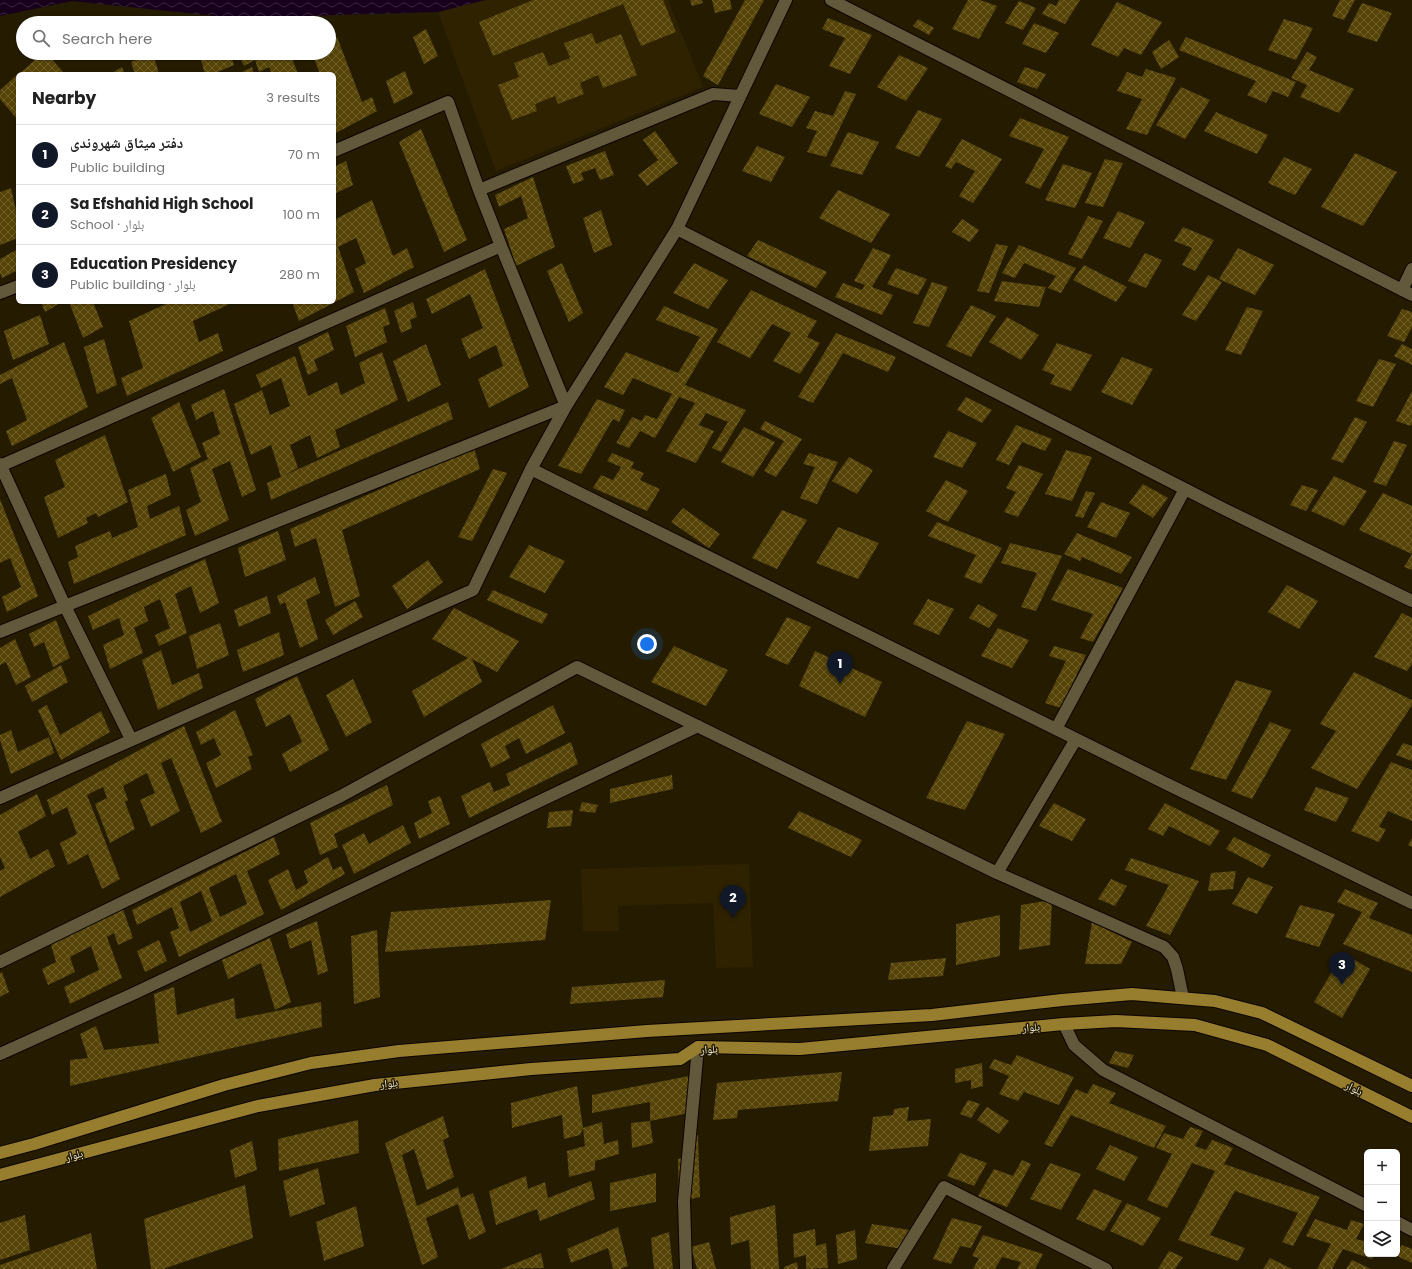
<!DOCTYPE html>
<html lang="en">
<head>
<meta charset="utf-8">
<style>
  :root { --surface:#fff; --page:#f6f6f6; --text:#222; --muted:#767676; --line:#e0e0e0; --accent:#111827 }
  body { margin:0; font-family:Poppins,"Noto Naskh Arabic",sans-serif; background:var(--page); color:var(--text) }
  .controls { position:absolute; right:12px; bottom:12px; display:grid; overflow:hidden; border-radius:6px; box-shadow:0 1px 3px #0004 }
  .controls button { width:36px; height:36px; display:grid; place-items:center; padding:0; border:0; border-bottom:1px solid var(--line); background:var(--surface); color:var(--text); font:20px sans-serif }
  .you { position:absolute; left:647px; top:644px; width:14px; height:14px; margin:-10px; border:3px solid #fff; border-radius:50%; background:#1a73e8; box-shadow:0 0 0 6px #1a73e833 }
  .badge { display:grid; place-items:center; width:26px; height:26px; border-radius:50%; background:var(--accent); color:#fff; font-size:13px; font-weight:700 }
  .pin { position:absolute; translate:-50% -33px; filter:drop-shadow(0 1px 2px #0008) }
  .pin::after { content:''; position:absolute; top:21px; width:14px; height:12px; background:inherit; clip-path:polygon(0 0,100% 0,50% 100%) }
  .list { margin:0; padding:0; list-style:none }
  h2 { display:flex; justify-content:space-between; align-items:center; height:52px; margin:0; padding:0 16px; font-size:17px }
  h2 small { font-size:13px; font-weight:400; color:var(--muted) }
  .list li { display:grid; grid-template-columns:26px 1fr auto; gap:12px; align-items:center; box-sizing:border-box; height:60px; padding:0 16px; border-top:1px solid var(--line) }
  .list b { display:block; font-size:15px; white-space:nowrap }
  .list p { margin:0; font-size:13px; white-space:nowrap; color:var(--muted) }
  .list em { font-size:13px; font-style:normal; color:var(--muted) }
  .icon { flex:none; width:22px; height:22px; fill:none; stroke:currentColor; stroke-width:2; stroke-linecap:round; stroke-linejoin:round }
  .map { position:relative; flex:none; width:1412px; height:1269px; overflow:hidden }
  .search { position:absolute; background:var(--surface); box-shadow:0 1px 3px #0004; left:16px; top:16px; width:320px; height:44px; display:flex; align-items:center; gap:10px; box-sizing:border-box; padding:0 14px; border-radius:22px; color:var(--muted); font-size:15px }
  .panel { position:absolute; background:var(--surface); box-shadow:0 1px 3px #0004; left:16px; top:72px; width:320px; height:232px; border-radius:6px }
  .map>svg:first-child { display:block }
  .built { fill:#2e2200 }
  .water { fill:url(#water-waves) }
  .building { fill:url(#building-cross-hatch); fill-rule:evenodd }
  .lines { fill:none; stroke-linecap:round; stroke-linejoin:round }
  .minor-casing { stroke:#0d0500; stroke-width:14 }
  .tertiary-casing { stroke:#0d0500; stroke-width:14 }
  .primary-casing { stroke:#0d0500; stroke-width:14 }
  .minor { stroke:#62583b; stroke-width:12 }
  .tertiary { stroke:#62583b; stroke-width:12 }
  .primary { stroke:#977e2e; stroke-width:12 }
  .labels { text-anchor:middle; stroke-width:3; stroke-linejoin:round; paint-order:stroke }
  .street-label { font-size:11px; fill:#f6f1e0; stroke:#241b01 }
</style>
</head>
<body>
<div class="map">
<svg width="1412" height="1269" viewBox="0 0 1412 1269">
  <defs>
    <pattern id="water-waves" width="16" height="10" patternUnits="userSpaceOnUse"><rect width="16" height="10" fill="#16001b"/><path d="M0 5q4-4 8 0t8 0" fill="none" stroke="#38263c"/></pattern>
    <pattern id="building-cross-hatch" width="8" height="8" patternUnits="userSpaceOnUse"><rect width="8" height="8" fill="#554307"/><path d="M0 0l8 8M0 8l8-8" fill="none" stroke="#6e5f2b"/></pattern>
  </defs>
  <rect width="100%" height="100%" fill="#241b01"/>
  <path class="built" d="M485,0H668L703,87L496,171L438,12Z
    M749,864L753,967L716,968L713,903L618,906L619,931H583L581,869Z"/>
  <path class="water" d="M0,0H485L438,12L235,18L72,1L0,16Z"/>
  <path class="building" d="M533,0H663L676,32L641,46L623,4L493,56L479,22Z
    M690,0H702L703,3L692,6Z
    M712,0H730L732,9L715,13Z
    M745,0H764L718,85L703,76Z
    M968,0H980L997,6L979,39L952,29Z
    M1059,0H1080L1065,24L1042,14L1049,3L1056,6Z
    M1340,0H1355L1344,20L1332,16Z
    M1019,1L1036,8L1023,30L1005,23Z
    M1117,2L1162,22L1141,55L1124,48L1118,57L1091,45Z
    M1362,3L1392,13L1377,42L1347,32Z
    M828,18L872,35L850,74L829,66L845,38L822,29Z
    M918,19L934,28L929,35L913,26Z
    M1284,19L1313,28L1296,60L1268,50Z
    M1034,23L1059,33L1046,53L1022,44Z
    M426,29L438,56L424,64L413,37Z
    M592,33L596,44L621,34L637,75L603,88L598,75L580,83L584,94L558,104L555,96L535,104L537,111L512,120L498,85L519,77L514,63L543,52L549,66L570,58L564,43Z
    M337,37L362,102L372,97L377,111L334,134V74H320L312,53H329V42Z
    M1186,37L1296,82L1288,97L1273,91L1266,103L1247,95L1256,81L1179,50Z
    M1169,40L1179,57L1161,69L1152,52Z
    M1307,52L1317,57L1309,70L1354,89L1339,113L1300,97L1307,85L1291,78Z
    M43,53H46L65,74H19Z
    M151,53H153L159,74H135L131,62Z
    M199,53H230L234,65L213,74H205Z
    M248,53H290L298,74H272L269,67L259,72L255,60L244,66L240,57Z
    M899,55L928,68L906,101L877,87Z
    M122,67L125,74H110Z
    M252,67L254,74H238Z
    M1025,67L1046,74L1037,89L1017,82Z
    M1146,69L1176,78L1147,135L1126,129L1142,99L1117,91L1127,72L1142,77Z
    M405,71L413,94L394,104L386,81Z
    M18,74V120L0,99V90Z
    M776,84L810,97L792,127L759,114Z
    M1181,87L1210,100L1185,139L1156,125Z
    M845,91L856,94L826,157L807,152L817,131L806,128L815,111L833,116Z
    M918,110L942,119L919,157L895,148Z
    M1216,112L1268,135L1257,154L1204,131Z
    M1020,118L1069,137L1040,189L1025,183L1044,149L1009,136Z
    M421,129L467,240L444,252L399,142Z
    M655,131L678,163L647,186L638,175L658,160L643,140Z
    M848,132L879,142L862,175L830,166Z
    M962,139L1002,159L973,203L959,196L975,171L956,162L951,169L945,166Z
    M757,146L785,157L771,182L742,171Z
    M605,151L614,175L600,180L595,168L581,173L584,180L573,184L566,166Z
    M1355,153L1397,172L1363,226L1321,207Z
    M1284,157L1312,169L1295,195L1268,183Z
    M1105,159L1123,163L1103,207L1085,203Z
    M346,161L353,185L334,194V167Z
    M1063,164L1092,173L1075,208L1045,200Z
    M533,177L555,247L516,266L504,229L528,218L521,196L499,207L495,195Z
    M11,188L18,220V238L0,245V192Z
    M838,190L890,214L871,243L819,218Z
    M372,200L393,256L407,248L414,267L364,293L355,269L366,263L356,238L338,247L354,292L299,321L292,302H334V220Z
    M601,210L612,245L594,253L583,218Z
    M1118,211L1145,222L1130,248L1103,238Z
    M1088,216L1103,221L1082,259L1068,254Z
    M962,219L979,230L970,242L952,232Z
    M1183,227L1214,240L1195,271L1182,265L1192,248L1174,241Z
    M758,240L827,272L816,288L747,256Z
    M996,244L1008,246L989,293L977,291Z
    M1019,245L1076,268L1061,293L1048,288L1056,276L1024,263L1015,278L1002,273Z
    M873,248L891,255L872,287L893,295L882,315L835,297L843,283L862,290L865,285L854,281Z
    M1238,248L1274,265L1255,295L1219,279Z
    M18,249V270L2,278L0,273V259Z
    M1145,253L1162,260L1146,288L1128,281Z
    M562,263L583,313L569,322L547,271Z
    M694,263L728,280L708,309L673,293Z
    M1084,265L1127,287L1116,302L1073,280Z
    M896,268L927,279L918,295L887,284Z
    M485,269L529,387L489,408L478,379L503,366L496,345L469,359L461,339L483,328L470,294L432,314L426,299Z
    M1208,275L1222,282L1196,321L1182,315Z
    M1002,281L1046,287L1039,307L994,301Z
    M932,282L948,287L929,327L913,323Z
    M751,290L817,321L807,337L820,343L800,374L773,361L791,333L772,324L750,358L717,342Z
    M41,302H62L45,312Z
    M69,302H93L103,327L83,338Z
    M170,302H234L193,321L199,342L218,333L223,351L127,396L121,378L143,368L129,321Z
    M413,302L417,317L410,320L412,328L401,333L394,311Z
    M971,305L996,316L971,357L946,346Z
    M664,306L718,329L685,385L746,410L721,452L712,448L728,422L706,413L699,425L714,431L696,463L666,451L695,403L679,397L655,438L640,431L629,448L616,443L632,417L642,421L645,415L657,419L672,394L633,378L623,395L604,387L626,352L678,373L700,337L656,320Z
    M1247,307L1263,311L1241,355L1225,350Z
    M385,308L390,324L383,327L387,342L355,357L346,326Z
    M1402,309L1412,312V327L1404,342L1387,336Z
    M40,315L49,344L13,360L4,331Z
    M1007,317L1039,335L1021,360L989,342Z
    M328,332L334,350L314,360L318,370L308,375L298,347Z
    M836,333L896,357L888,372L843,353L813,403L798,397Z
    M104,339L117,385L97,394L84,347Z
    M64,342L88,407L12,446L6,431L27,420L12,378L0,384V375Z
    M1057,343L1092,355L1071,391L1050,384L1055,375L1042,370Z
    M426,344L441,385L408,402L393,361Z
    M1402,344L1412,349V365L1394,356Z
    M382,352L398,400L335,430L340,447L317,458L310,435L290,445L298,468L283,476L448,402L453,419L271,500L267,483L281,477L271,445L251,455L234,404L262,390L270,415L290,406L281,378L261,388L256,375L295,356L308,396L337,382L341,395L365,383L359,363Z
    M1122,357L1153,369L1132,405L1101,392Z
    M1379,359L1396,364L1373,407L1356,401Z
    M224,389L256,490L242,497L230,461L212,469L229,520L195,536L186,510L201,502L190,468L208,459L202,443L220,434L213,411L196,420L191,405Z
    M1412,391V423L1411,426L1396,421Z
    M966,397L992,410L982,423L957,410Z
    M597,399L625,410L619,422L613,419L581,474L558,466Z
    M179,402L201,457L173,472L151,418Z
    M1355,417L1367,422L1343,463L1331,459Z
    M765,421L802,439L776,477L764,471L784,441L760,429Z
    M1016,425L1052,439L1045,451L1022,442L1009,465L996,460Z
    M744,427L775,442L753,477L721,462Z
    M948,431L977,443L962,468L933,457Z
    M105,435L128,502L98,517L96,513L86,518L88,523L58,538L44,497L65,487L55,460Z
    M1394,441L1407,445L1386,486L1373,482Z
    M474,448L480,469L342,530L360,596L335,607L316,538L295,547L290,529Z
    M1066,450L1092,457L1072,501L1045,494Z
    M612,453L634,462L631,468L644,473L640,480L660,489L647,511L593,488L601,475L613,480L621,467L607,461Z
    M809,453L838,462L817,504L800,498L815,467L803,464Z
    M849,457L873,470L857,494L832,481Z
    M1019,465L1043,474L1018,517L1004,512L1016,492L1006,488Z
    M493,469L507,473L472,541L458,537Z
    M166,474L171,495L147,506L150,519L179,506L186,535L74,584L68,562L78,557L75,546L110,531L112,538L138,527L128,490Z
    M1334,476L1367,491L1344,526L1311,511Z
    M946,480L968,491L948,522L926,511Z
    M1143,484L1168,498L1153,518L1129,503Z
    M1302,485L1318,490L1306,511L1290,505Z
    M1086,491L1095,493L1083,518L1075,516Z
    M1383,493L1412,506V554L1359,530Z
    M0,499L38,596L7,612L2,597L21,587L10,558L0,563Z
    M1101,502L1130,513L1116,538L1087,527Z
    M683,508L720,534L709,548L671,522Z
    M782,510L807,520L777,569L752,558Z
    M937,522L1002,548L981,584L964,577L976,555L928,536Z
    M838,527L879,543L858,579L816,563Z
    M278,531L286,560L245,577L238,548Z
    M1077,533L1132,557L1121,574L1082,557L1080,561L1064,554Z
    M1010,543L1062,556L1036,611L1021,607L1037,573L1001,563Z
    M529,545L565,561L545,593L509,577Z
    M1412,554V570L1404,567Z
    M205,559L219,603L200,613L191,586L175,594L187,633L159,646L155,635L170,628L160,599L144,607L148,621L134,628L143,653L110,669L103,645L124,635L119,618L93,630L88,616Z
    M428,560L443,582L407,609L392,586Z
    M1068,569L1123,588L1093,642L1080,638L1093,614L1051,600Z
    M315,577L320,593L306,600L318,639L300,648L285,602L280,605L277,596Z
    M1287,585L1318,601L1299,629L1268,612Z
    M493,590L548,614L542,624L487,600Z
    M267,596L271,613L239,627L234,610Z
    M928,599L954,609L939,635L913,624Z
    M355,601L363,617L333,635L325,620Z
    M978,604L998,615L989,628L969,618Z
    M454,608L519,641L497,672L472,659L482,682L424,717L412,691L468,658L432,639Z
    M1402,613L1412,618V664L1407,671L1374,657Z
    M787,617L811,627L788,665L765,655Z
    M56,620L70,658L53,667L44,642L34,647L29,634Z
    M220,623L229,655L197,669L189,636Z
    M998,628L1029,640L1012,668L981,656Z
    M279,632L284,655L243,672L237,650Z
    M15,639L31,677L16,685L6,662L0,665V648Z
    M674,646L728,670L706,706L651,682Z
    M1054,646L1086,655L1061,708L1045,703L1066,661L1049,656Z
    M161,650L172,685L199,673L203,688L158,710L142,660Z
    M815,651L882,682L865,717L799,686Z
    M61,665L68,682L32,702L25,686Z
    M1354,672L1412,700V705L1357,789L1311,768L1336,731L1320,724Z
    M297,676L329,750L290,772L282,754L302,742L290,714L266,727L255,699Z
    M353,679L372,722L346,737L326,695Z
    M1236,680L1272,691L1226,780L1190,769Z
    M47,705L60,735L101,711L110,732L61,760L38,710Z
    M553,705L565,733L526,754L519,738L505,746L510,758L491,768L481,744Z
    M235,710L253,755L248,757L252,769L216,788L206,763L221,755L214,738L201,745L196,732Z
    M967,721L1005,734L965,810L926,798Z
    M1270,722L1291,730L1252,799L1231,791Z
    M184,726L222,822L201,833L171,758L161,763L180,811L151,827L140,800L155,793L147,773L123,786L128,800L125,802L135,829L110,843L95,804L107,798L103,787L87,795L120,879L102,889L88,854L68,865L60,843L77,834L67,807L52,815L47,800Z
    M11,730L18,752L49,737L54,753L11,774L0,740V735Z
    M571,742L578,764L469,818L461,796L490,782L494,792L510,785L506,774Z
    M1403,743L1412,746V761L1396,755Z
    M1391,762L1412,770V821L1388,811L1379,827L1386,829L1379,842L1351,831Z
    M672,775L673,789L610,803V789Z
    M387,785L393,805L334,834L338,847L320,855L310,823Z
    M1316,787L1349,798L1336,822L1304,810Z
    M37,794L46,816L18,832L30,859L48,849L55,866L0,897V871L5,868L0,857V815Z
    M440,796L450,824L419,839L414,823L432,813L428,801Z
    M582,802L598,805L595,813L579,811Z
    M1054,803L1086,819L1072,841L1039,826Z
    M1165,803L1220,831L1210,846L1169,826L1163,836L1148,829Z
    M573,810L571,826L547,828L549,812Z
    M799,811L862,840L851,857L788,828Z
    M403,825L411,843L354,874L342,845L364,833L369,844Z
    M274,837L280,854L247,871L264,914L179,957L170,932L179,928L172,907L137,925L132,910ZM236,874L247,904L220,917L209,888ZM201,891L212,921L190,932L180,902Z
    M1234,837L1271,855L1263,868L1226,849Z
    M1412,838V847L1408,845Z
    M328,857L333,870L341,866L345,874L281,910L268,880L288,869L296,890L308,883L304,871Z
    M1131,858L1199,881L1170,935L1146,926L1169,885L1125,870Z
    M1236,871L1233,889L1208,891L1211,873Z
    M1248,877L1273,887L1257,914L1232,904Z
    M1111,879L1127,886L1115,906L1098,899Z
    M1345,889L1378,903L1369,918L1412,935V972L1343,944L1362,912L1337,902Z
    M551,900L545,940L385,952L391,912Z
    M1052,900L1050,945L1019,950L1021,905Z
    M1300,905L1335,914L1319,947L1285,937Z
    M123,909L133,938L118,945L114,933L107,937L122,978L70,1004L64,987L99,970L91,946L70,957L75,972L48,985L42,969L56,962L51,945Z
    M1000,915V956L956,965V924Z
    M317,921L328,971L318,975L311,940L290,949L286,934Z
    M1092,922L1132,942L1121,964H1085Z
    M377,930L380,997L354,1004L351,936Z
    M270,938L291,1002L275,1010L261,963L228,979L222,960Z
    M159,940L167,961L145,972L137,951Z
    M1343,953L1370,969L1342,1018L1314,1002Z
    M946,958L943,976L888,980L891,963Z
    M2,972L9,992L0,997V973Z
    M665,980L663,997L570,1004L572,987Z
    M174,987L177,1015L234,998L236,1019L321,1002L322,1027L70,1086V1060L88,1058L80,1034L96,1026L104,1050L159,1043L154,994Z
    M1115,1051L1134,1055L1128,1068L1109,1063Z
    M1017,1055L1074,1077L1059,1105L1024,1092L1018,1101L999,1094L1009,1076L989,1068L994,1059L1011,1065Z
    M982,1063L983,1086L971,1089V1080L955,1083V1069Z
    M842,1072L838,1101L738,1110L737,1118L713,1120L717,1083Z
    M694,1075V1112L650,1121V1102L592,1113V1095Z
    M1093,1084L1116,1093L1109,1103L1166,1126L1154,1148L1071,1115L1052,1147L1044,1144L1076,1089L1087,1094Z
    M577,1086L583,1128L602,1122L604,1144L618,1140L619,1154L595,1161V1170L569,1177L567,1151L585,1146L583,1128L580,1135L564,1139L562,1115L512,1128L511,1103Z
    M968,1100L980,1104L971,1118L960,1114Z
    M909,1107L907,1121L931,1119L928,1146L869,1151L873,1117L893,1115L894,1109Z
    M987,1107L1009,1121L999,1134L977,1120Z
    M443,1116L449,1137L443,1140L454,1177L427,1190L414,1149L402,1155L417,1206L458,1187L461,1198L473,1193L486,1232L469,1240L458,1204L426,1218L438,1257L422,1265L385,1143Z
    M358,1120L359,1153L279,1171L278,1139Z
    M650,1121L653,1143L632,1148L631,1123Z
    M1190,1127L1203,1131L1195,1146L1206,1150L1212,1140L1233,1148L1224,1164L1320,1197L1293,1246L1282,1242L1298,1213L1235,1191L1210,1235L1245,1248L1238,1261L1178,1240L1215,1171L1192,1163L1167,1208L1147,1200L1172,1154L1156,1148L1164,1133L1183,1139Z
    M698,1135L700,1197L679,1202L678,1159L686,1157L685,1138Z
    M252,1141L257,1170L235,1178L230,1150Z
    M1110,1145L1138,1157L1124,1181L1096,1169Z
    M960,1153L987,1163L974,1186L947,1176Z
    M1022,1160L1031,1164L1007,1207L978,1196L994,1169L1013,1176Z
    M1050,1163L1081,1174L1061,1210L1030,1199Z
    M318,1168L325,1204L290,1217L283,1181Z
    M656,1173V1202L610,1211V1183Z
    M526,1176L528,1189L545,1182L548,1198L591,1181L595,1199L540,1221L537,1209L496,1225L489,1191Z
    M245,1185L253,1238L163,1269H151L144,1219Z
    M1094,1189L1122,1201L1104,1231L1076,1219Z
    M1127,1203L1161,1218L1143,1246L1110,1231Z
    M775,1205L779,1269H751L749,1240L731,1245L730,1217Z
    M356,1206L364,1246L324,1261L316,1222Z
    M25,1215L30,1250L0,1260V1223Z
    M952,1218L982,1226L971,1248L960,1246L951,1264L933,1259Z
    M1315,1219L1347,1230L1351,1220L1364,1224L1356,1239L1363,1241L1366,1236H1367V1254H1375L1372,1259L1343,1249L1332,1269H1317L1331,1244L1306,1236Z
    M872,1224L916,1231L909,1250L865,1243Z
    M618,1227L628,1266L620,1269H613L608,1248L571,1263L567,1249Z
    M815,1229L816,1246L826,1243L828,1268L806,1269V1255L794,1258L793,1234Z
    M855,1230L857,1259L838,1264L836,1235Z
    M669,1232L673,1269H654L651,1238Z
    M91,1233L97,1269H0V1265Z
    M983,1235L1043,1254L1035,1269H1017L1021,1262L1002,1257L995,1269H973L979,1258L972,1256Z
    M709,1242L716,1269H697L691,1247Z
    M1402,1245L1412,1249V1263L1395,1255L1397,1254V1252Z
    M1169,1251L1183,1257L1175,1269H1158Z
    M541,1253L544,1268L501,1269Z
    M1270,1258L1292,1269H1263Z
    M1352,1260L1371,1269H1346Z
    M797,1262L798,1269H784V1267Z"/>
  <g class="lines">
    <defs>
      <path id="minor" d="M831,0L1412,295
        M334,151L448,102L479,190L501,246
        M479,190L713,94L740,96
        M677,229L1224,509L1412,601
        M1402,290L1412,269
        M0,293L18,286
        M0,464L65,606L131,739
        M0,466L501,246L566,406L0,632
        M531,469L1167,784L1412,903
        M1056,729L1185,489
        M0,798L473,590L531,469L566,406L677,229L786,0
        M997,873L1076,739
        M0,962L341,796L577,667L997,873L1164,947L1173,957L1177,969L1183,998
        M1064,1024L1074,1045L1103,1070L1367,1206
        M0,1054L135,993L698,726
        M1397,1222L1412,1230
        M893,1269L944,1187L1106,1269"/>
      <path id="tertiary" d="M686,1269L684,1201L698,1047"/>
      <path id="primary" d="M0,1153L34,1144L224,1085L311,1063L399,1051L647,1031L932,1015L1062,1000L1132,994L1215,1001L1262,1013L1412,1086
        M0,1175L258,1106L375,1085L531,1069L680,1059L698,1047L800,1049L1064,1024L1116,1021L1195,1025L1267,1045L1412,1117"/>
    </defs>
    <use href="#minor" class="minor-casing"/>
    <use href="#tertiary" class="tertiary-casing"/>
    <use href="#primary" class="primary-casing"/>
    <use href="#minor" class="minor"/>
    <use href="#tertiary" class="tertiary"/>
    <use href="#primary" class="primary"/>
  </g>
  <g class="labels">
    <g class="street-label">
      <text transform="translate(1031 1027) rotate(-5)" y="4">بلوار</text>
      <text transform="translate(709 1049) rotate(-4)" y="4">بلوار</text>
      <text transform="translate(389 1083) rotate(-6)" y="4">بلوار</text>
      <text transform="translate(1354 1088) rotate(26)" y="4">بلوار</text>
      <text transform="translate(74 1155) rotate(-15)" y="4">بلوار</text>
    </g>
  </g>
</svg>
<div class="controls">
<button>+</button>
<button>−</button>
<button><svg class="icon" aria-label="layers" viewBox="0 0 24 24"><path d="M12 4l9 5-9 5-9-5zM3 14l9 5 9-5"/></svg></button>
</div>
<div class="you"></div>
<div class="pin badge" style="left:840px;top:684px">1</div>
<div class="pin badge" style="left:733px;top:918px">2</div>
<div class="pin badge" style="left:1342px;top:985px">3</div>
<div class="search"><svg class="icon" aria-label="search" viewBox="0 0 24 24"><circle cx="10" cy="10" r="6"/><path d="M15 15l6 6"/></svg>Search here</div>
<section class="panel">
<h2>Nearby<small>3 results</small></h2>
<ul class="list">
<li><span class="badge">1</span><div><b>دفتر میثاق شهروندی</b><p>Public building</p></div><em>70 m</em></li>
<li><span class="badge">2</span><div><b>Sa Efshahid High School</b><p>School · بلوار</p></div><em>100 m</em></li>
<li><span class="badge">3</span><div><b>Education Presidency</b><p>Public building · بلوار</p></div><em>280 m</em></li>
</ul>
</section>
</div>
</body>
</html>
